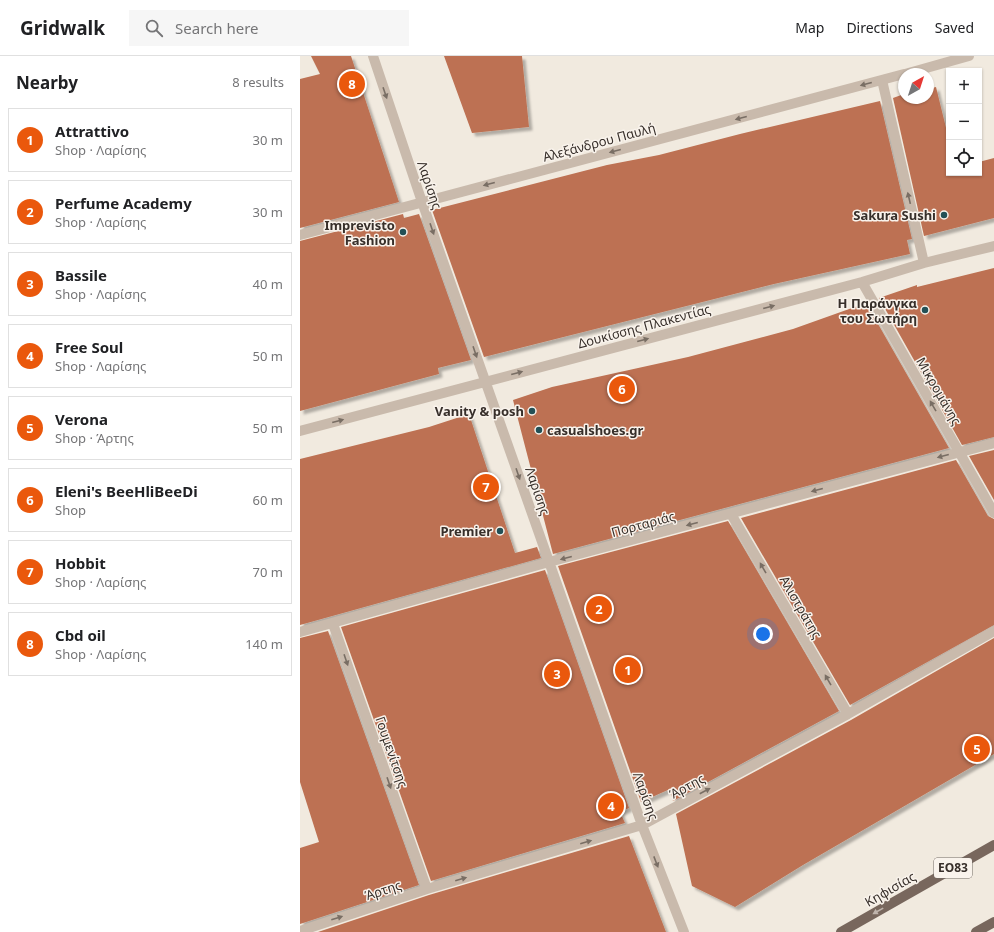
<!DOCTYPE html>
<html lang="en">
<head>
<meta charset="utf-8">
<style>
  :root { --surface:#fff; --page:#f6f6f6; --text:#202124; --muted:#757577; --line:#e0e0e0; --accent:#ea580c }
  body { margin:0; font-family:"Noto Sans",sans-serif; background:var(--page); color:var(--text) }
  .controls { position:absolute; right:12px; top:12px; display:grid; overflow:hidden; border-radius:0px; box-shadow:0 1px 3px #0004 }
  .controls button { width:36px; height:36px; display:grid; place-items:center; padding:0; border:0; border-bottom:1px solid var(--line); background:var(--surface); color:var(--text); font:20px sans-serif }
  .compass { position:absolute; left:598px; top:12px; width:36px; height:36px; border-radius:50%; background:var(--surface); box-shadow:0 1px 3px #0004; rotate:39deg }
  .you { position:absolute; left:463px; top:578px; width:14px; height:14px; margin:-10px; border:3px solid #fff; border-radius:50%; background:#1a73e8; box-shadow:0 0 0 6px #1a73e833 }
  .badge { display:grid; place-items:center; width:26px; height:26px; border-radius:50%; background:var(--accent); color:#fff; font-size:13px; font-weight:700 }
  .pin { position:absolute; translate:-50% -50%; border:2px solid #fff; box-shadow:0 1px 4px #0006 }
  .list { margin:0; padding:0; list-style:none }
  h2 { display:flex; justify-content:space-between; align-items:center; height:52px; margin:0; padding:0 16px; font-size:17px }
  h2 small { font-size:13px; font-weight:400; color:var(--muted) }
  .list li { display:grid; grid-template-columns:26px 1fr auto; gap:12px; align-items:center; box-sizing:border-box; height:64px; margin:0 8px 8px; padding:0 8px; border:1px solid var(--line); border-radius:0px }
  .list b { display:block; font-size:15px; white-space:nowrap }
  .list p { margin:0; font-size:13px; white-space:nowrap; color:var(--muted) }
  .list em { font-size:13px; font-style:normal; color:var(--muted) }
  .icon { flex:none; width:22px; height:22px; fill:none; stroke:currentColor; stroke-width:2; stroke-linecap:round; stroke-linejoin:round }
  .map { position:relative; flex:none; width:694px; height:876px; overflow:hidden }
  header { display:flex; align-items:center; gap:24px; box-sizing:border-box; height:56px; padding:0 20px; background:var(--surface); border-bottom:1px solid var(--line) }
  header strong { font-size:19px }
  nav { display:flex; gap:22px; margin-inline-start:auto; font-size:14px }
  .search { width:280px; height:36px; background:var(--page); display:flex; align-items:center; gap:10px; box-sizing:border-box; padding:0 14px; border-radius:0px; color:var(--muted); font-size:15px }
  main { display:flex }
  aside { flex:1; background:var(--surface) }
  .map>svg:first-child { display:block }
  .building { fill:#bd7152; filter:url(#shadow) }
  .lines { fill:none; stroke-linecap:round; stroke-linejoin:round }
  .minor { stroke:#c9baac; stroke-width:10 }
  .major { stroke:#78675d; stroke-width:10 }
  .oneway { fill:#796e64 }
  .oneway2 { fill:#bfb4ac }
  .poi-dot { fill:#235056; stroke:#f9f3ec; stroke-width:1.5 }
  .labels { text-anchor:middle; stroke-width:3; stroke-linejoin:round; paint-order:stroke }
  .shield { fill:#f9f3ec; stroke:#716a64; stroke-width:1 }
  .shield-label { font-size:12px; font-weight:bold; fill:#372f2a }
  .street-label { font-size:13px; fill:#372f2a; stroke:#f9f3ec }
  .poi-label { font-size:13px; font-weight:bold; fill:#372f2a; stroke:#f9f3ec; text-anchor:end }
</style>
</head>
<body>
<header>
<strong>Gridwalk</strong>
<div class="search"><svg class="icon" aria-label="search" viewBox="0 0 24 24"><circle cx="10" cy="10" r="6"/><path d="M15 15l6 6"/></svg>Search here</div>
<nav><a>Map</a><a>Directions</a><a>Saved</a></nav>
</header>
<main>
<aside>
<h2>Nearby<small>8 results</small></h2>
<ul class="list">
<li><span class="badge">1</span><div><b>Attrattivo</b><p>Shop · Λαρίσης</p></div><em>30 m</em></li>
<li><span class="badge">2</span><div><b>Perfume Academy</b><p>Shop · Λαρίσης</p></div><em>30 m</em></li>
<li><span class="badge">3</span><div><b>Bassile</b><p>Shop · Λαρίσης</p></div><em>40 m</em></li>
<li><span class="badge">4</span><div><b>Free Soul</b><p>Shop · Λαρίσης</p></div><em>50 m</em></li>
<li><span class="badge">5</span><div><b>Verona</b><p>Shop · Άρτης</p></div><em>50 m</em></li>
<li><span class="badge">6</span><div><b>Eleni's BeeHliBeeDi</b><p>Shop</p></div><em>60 m</em></li>
<li><span class="badge">7</span><div><b>Hobbit</b><p>Shop · Λαρίσης</p></div><em>70 m</em></li>
<li><span class="badge">8</span><div><b>Cbd oil</b><p>Shop · Λαρίσης</p></div><em>140 m</em></li>
</ul>
</aside>
<div class="map">
<svg width="694" height="876" viewBox="0 0 694 876">
  <defs>
    <filter id="shadow"><feDropShadow dx="3.5" dy="3.5" stdDeviation="1" flood-color="#0004"/></filter>
  </defs>
  <rect width="100%" height="100%" fill="#f1eadf"/>
  <path class="building" d="M11,0H51L99,146L0,172V23L20,18Z
    M144,0H222L229,71L172,77Z
    M636,31L649,84V117H679V106L694,102V162L624,180L593,42L604,38V42H628V33Z
    M580,45L612,183L607,184L610,198L474,228L184,301L132,154L307,109L359,99L440,78Z
    M103,158L104,162L119,158L171,304L138,312L139,318L0,355V185Z
    M694,212V381L662,389L579,242L617,229V231Z
    M566,247L649,392L253,498L213,344L252,331L388,301L493,273Z
    M169,358L215,497L237,491L241,502L0,569V403L129,371Z
    M694,394V444L669,400Z
    M656,404L688,460L694,463V569L550,649L441,462Z
    M428,465L539,655L373,745L370,733L341,746L258,510Z
    M245,514L329,752L320,756L325,767L131,825L41,571Z
    M28,575L119,829L0,868V792L19,786L0,726V582Z
    M694,582V698L503,809L435,851L392,830L376,758L551,664Z
    M329,780L366,876H18L129,839Z"/>
  <g class="lines">
    <path class="minor" d="M73,0L122,146L342,769L384,876
      M605,18L669,0
      M582,24L624,207
      M0,179L604,18
      M562,226L694,457
      M0,375L562,226L624,207L694,190
      M431,458L548,658
      M33,568L127,833
      M0,576L249,506L694,387
      M0,875L127,833L342,769L548,658L694,575"/>
    <path class="major" d="M541,876L694,789
      M676,876L694,866"/>
  </g>
  <defs><path id="oneway-solid" d="M-6-.8H1V-3.2L6.5 0L1 3.2V.8H-6Z"/></defs>
  <g class="oneway">
    <use href="#oneway-solid" transform="translate(566 28) rotate(165)"/>
    <use href="#oneway-solid" transform="translate(85 37) rotate(71)"/>
    <use href="#oneway-solid" transform="translate(441 62) rotate(165)"/>
    <use href="#oneway-solid" transform="translate(315 95) rotate(165)"/>
    <use href="#oneway-solid" transform="translate(189 128) rotate(165)"/>
    <use href="#oneway-solid" transform="translate(609 142) rotate(-103)"/>
    <use href="#oneway-solid" transform="translate(132 173) rotate(71)"/>
    <use href="#oneway-solid" transform="translate(469 251) rotate(-15)"/>
    <use href="#oneway-solid" transform="translate(343 284) rotate(-15)"/>
    <use href="#oneway-solid" transform="translate(175 296) rotate(71)"/>
    <use href="#oneway-solid" transform="translate(217 317) rotate(-15)"/>
    <use href="#oneway-solid" transform="translate(633 350) rotate(-120)"/>
    <use href="#oneway-solid" transform="translate(38 365) rotate(-15)"/>
    <use href="#oneway-solid" transform="translate(643 400) rotate(165)"/>
    <use href="#oneway-solid" transform="translate(218 418) rotate(71)"/>
    <use href="#oneway-solid" transform="translate(517 434) rotate(165)"/>
    <use href="#oneway-solid" transform="translate(392 468) rotate(165)"/>
    <use href="#oneway-solid" transform="translate(266 502) rotate(165)"/>
    <use href="#oneway-solid" transform="translate(463 512) rotate(-120)"/>
    <use href="#oneway-solid" transform="translate(46 604) rotate(71)"/>
    <use href="#oneway-solid" transform="translate(528 624) rotate(-120)"/>
    <use href="#oneway-solid" transform="translate(89 727) rotate(71)"/>
    <use href="#oneway-solid" transform="translate(405 735) rotate(-28)"/>
    <use href="#oneway-solid" transform="translate(286 786) rotate(-16)"/>
    <use href="#oneway-solid" transform="translate(356 806) rotate(69)"/>
    <use href="#oneway-solid" transform="translate(161 823) rotate(-16)"/>
    <use href="#oneway-solid" transform="translate(37 862) rotate(-18)"/>
  </g>
  <use class="oneway2" href="#oneway-solid" transform="translate(578 855) rotate(151)"/>
  <g class="poi-dot">
    <circle cx="644" cy="159" r="4"/>
    <circle cx="103" cy="176" r="4"/>
    <circle cx="625" cy="254" r="4"/>
    <circle cx="232" cy="355" r="4"/>
    <circle cx="239" cy="374" r="4"/>
    <circle cx="200" cy="475" r="4"/>
  </g>
  <g class="labels">
    <rect class="shield" x="634" y="802" width="38" height="20" rx="3"/>
    <g class="shield-label">
      <text x="653" y="816">ΕΟ83</text>
    </g>
    <g class="street-label">
      <text transform="translate(299 86) rotate(-15)" y="5">Αλεξάνδρου Παυλή</text>
      <text transform="translate(130 129) rotate(71)" y="5">Λαρίσης</text>
      <text transform="translate(344 270) rotate(-15)" y="5">Δουκίσσης Πλακεντίας</text>
      <text transform="translate(639 335) rotate(60)" y="5">Μικρομάνης</text>
      <text transform="translate(238 435) rotate(71)" y="5">Λαρίσης</text>
      <text transform="translate(343 468) rotate(-15)" y="5">Πορταριάς</text>
      <text transform="translate(501 551) rotate(60)" y="5">Αλιστράτης</text>
      <text transform="translate(92 696) rotate(71)" y="5">Γουμενίτσης</text>
      <text transform="translate(387 730) rotate(-28)" y="5">Άρτης</text>
      <text transform="translate(346 740) rotate(70)" y="5">Λαρίσης</text>
      <text transform="translate(590 833) rotate(-30)" y="5">Κηφισίας</text>
      <text transform="translate(83 834) rotate(-18)" y="5">Άρτης</text>
    </g>
    <g class="poi-label">
      <text x="636" y="164">Sakura Sushi</text>
      <text x="95" y="174">Imprevisto<tspan x="95" dy="15">Fashion</tspan></text>
      <text x="617" y="252">Η Παράνγκα<tspan x="617" dy="15">του Σωτήρη</tspan></text>
      <text x="224" y="360">Vanity &amp; posh</text>
      <text x="247" y="379" text-anchor="start">casualshoes.gr</text>
      <text x="192" y="480">Premier</text>
    </g>
  </g>
</svg>
<div class="controls">
<button>+</button>
<button>−</button>
<button><svg class="icon" aria-label="locate" viewBox="0 0 24 24"><circle cx="12" cy="12" r="6"/><path d="M12 2v4M12 18v4M2 12h4M18 12h4"/></svg></button>
</div>
<svg class="compass" viewBox="-18 -18 36 36"><path d="M0-13l5 13h-10z" fill="#e53935"/><path d="M0 13l5-13h-10z" fill="#757577"/></svg>
<div class="you"></div>
<div class="pin badge" style="left:328px;top:614px">1</div>
<div class="pin badge" style="left:299px;top:553px">2</div>
<div class="pin badge" style="left:257px;top:618px">3</div>
<div class="pin badge" style="left:311px;top:750px">4</div>
<div class="pin badge" style="left:677px;top:693px">5</div>
<div class="pin badge" style="left:322px;top:333px">6</div>
<div class="pin badge" style="left:186px;top:431px">7</div>
<div class="pin badge" style="left:52px;top:28px">8</div>
</div>
</main>
</body>
</html>
